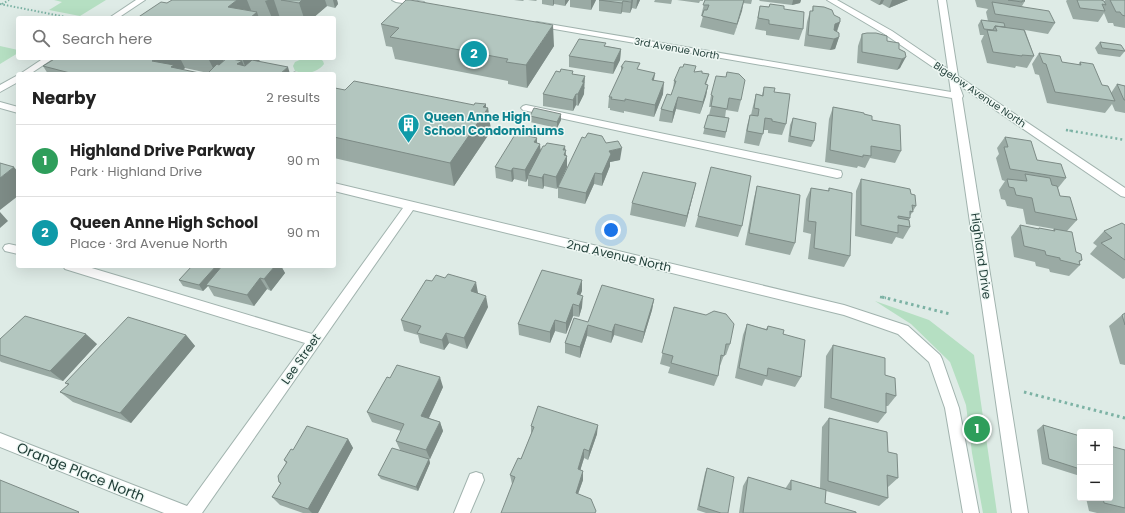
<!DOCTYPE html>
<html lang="en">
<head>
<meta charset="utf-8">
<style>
  :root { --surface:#fff; --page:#f2f2f2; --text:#222; --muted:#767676; --line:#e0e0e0; --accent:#111827 }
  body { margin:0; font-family:Poppins,sans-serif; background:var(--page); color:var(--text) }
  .controls { position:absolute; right:12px; bottom:12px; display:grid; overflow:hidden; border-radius:4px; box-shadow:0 4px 16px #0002 }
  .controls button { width:36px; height:36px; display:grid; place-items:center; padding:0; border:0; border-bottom:1px solid var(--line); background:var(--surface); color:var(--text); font:20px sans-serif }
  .you { position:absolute; left:611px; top:230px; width:14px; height:14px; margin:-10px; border:3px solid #fff; border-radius:50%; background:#1a73e8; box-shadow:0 0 0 6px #1a73e833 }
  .badge { display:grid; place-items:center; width:26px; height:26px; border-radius:50%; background:var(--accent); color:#fff; font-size:13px; font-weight:700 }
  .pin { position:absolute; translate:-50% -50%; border:2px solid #fff; box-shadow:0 1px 4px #0006 }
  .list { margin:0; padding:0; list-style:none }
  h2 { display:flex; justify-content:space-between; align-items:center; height:52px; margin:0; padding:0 16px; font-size:17px }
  h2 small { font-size:13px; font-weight:400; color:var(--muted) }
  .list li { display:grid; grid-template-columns:26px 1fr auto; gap:12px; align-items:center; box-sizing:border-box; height:72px; padding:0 16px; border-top:1px solid var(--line) }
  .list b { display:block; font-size:15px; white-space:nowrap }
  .list p { margin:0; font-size:13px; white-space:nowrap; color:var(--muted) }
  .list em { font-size:13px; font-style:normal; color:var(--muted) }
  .icon { flex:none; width:22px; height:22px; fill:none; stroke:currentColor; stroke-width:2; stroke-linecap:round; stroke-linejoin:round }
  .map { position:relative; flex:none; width:1125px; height:513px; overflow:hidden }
  .search { position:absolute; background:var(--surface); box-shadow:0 4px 16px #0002; left:16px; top:16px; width:320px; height:44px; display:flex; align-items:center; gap:10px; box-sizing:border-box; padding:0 14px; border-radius:4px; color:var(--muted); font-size:15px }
  .panel { position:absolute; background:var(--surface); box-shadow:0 4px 16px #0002; left:16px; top:72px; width:320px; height:196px; border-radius:4px }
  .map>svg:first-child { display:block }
  .green { fill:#b5dfc2 }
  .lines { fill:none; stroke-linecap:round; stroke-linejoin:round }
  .minor-casing { stroke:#a1b3ae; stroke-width:2 }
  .path-far2 { stroke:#7cb2a4; stroke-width:2; stroke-dasharray:1.5 2; stroke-linecap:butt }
  .path-far1 { stroke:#7cb2a4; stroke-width:2.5; stroke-dasharray:2 3; stroke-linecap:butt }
  .path { stroke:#7cb2a4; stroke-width:3; stroke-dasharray:2.5 3.5; stroke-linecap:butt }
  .minor { fill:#fff; fill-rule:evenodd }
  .wall { fill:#9aaaa4 }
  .shaded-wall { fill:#7d8b86 }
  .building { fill:#b3c6bf; stroke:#7d8b86 }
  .labels { text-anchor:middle; stroke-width:3; stroke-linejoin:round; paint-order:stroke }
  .far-street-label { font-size:10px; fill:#1e3c36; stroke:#eff8f4 }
  .culture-label { font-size:12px; font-weight:bold; fill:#0d838f; stroke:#eff8f4; text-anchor:start }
  .street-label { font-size:12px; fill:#1e3c36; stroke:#eff8f4 }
  .near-street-label { font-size:14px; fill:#1e3c36; stroke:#eff8f4 }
</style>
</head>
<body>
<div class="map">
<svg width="1125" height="513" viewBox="0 0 1125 513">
  <rect width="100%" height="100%" fill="#deebe6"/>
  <path class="green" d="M54,0H106L80,16L49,10L62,2Z
    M0,46L18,50V53L0,64Z
    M304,58H319L323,61L324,64C317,73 305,75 295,71L293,66L295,62Z
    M875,301L929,320L974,355L997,513H983L972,453L966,405L950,362L911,324Z"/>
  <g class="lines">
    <defs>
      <path id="minor" d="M136,0H145L118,18H109Z
        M392,0H411L424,2L425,4L421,6L396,2Z
        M827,0H837L892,31L948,69L938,0H946L958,76L1125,188V197L1121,196L959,85L963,96L962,98L1028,513H1012L952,98L537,26L533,24L537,22L951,92L949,78L886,35Z
        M44,58H54L30,74H20Z
        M18,75V82L0,92V85Z
        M0,102L18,107V113L0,108Z
        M526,105L837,170L841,171L842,174L841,177L837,178L523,110L521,108L523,106Z
        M334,183L844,305L908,326L940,355L942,359L959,408L979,513H963L945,408L929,362L898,334L844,315L413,210L202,513H164L0,447V433L187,506L305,343L65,269L63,266H85L312,334L403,208L334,191Z
        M9,244L18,246V254L5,251L3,248L5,245Z
        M476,472L482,474L484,480L470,513H454L470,474Z"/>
    </defs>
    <use href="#minor" class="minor-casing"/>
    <path class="path-far2" d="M0,4L71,18
      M2,4L9,0
      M1066,130L1072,131"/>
    <path class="path-far1" d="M1066,130L1125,140
      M880,297L886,298"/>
    <path class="path" d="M882,297L950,314
      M1024,392L1125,418"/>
    <use href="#minor" class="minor"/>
  </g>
  <path class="wall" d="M172,0H337L338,4L335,8L327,6L313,18H263L258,17L259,18L167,3Z
    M514,0H524L523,1Z
    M528,0H537L536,1Z
    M542,0H569L565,6L554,4L553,6L542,4Z
    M570,0H596L591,10L570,7Z
    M599,0H640L636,9L632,8L630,13L622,12L621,14L599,11Z
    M655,0H672L671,4L654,2Z
    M677,0H703V1H700L699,3Z
    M705,0H752L751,4L743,3L734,35L700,27L703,16H701Z
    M759,0H801L800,3L792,5L760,1Z
    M870,0H908L889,8L882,4L879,5Z
    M975,0H1024L1025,1L1022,6L1055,23L1048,34L1025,30L1034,56L1027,68L1016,66L1015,68L987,63L981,41L984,35H980L978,25L981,20L988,21L986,12L988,9L977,7Z
    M1067,0H1101L1104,2L1105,0H1125V28L1114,26L1113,23H1108L1104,13L1098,22L1073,19L1066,1Z
    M770,4L784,9L803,29L799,40L766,35V31L755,29L760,6L769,7Z
    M813,6L834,15L840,22L837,32L839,37L835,49L830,50L804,46L807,22L810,11H812Z
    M381,24L554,46L527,88L508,84V81L395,59L392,47L386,46Z
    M862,34L887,41L899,49L905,52L900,68L897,70L857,63L858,46Z
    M1100,42L1125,51L1120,57L1098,54L1095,48Z
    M606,46L621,49L620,60L613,74L569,67V56Z
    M1039,53L1062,62L1078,65L1080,62L1102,85L1111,93L1117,84L1125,86V113L1115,111L1112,104L1105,113L1047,103L1039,75L1035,74L1032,64Z
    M56,58H262L258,62L288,67L208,73L185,68L183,70L204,74H48L43,66Z
    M621,67L655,73L654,80L663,94L654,117L624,111V113L610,110V108H608L609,97L621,72Z
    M695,72L709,74L706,85H708L706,96L700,114L676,109L672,123L659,121L661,109L671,95L673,90L674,81Z
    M573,74L585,88L584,89V94L578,106L576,105L573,111L543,106V94Z
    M764,87L774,92L786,124L782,135L768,133V130H764L759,146L744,143L747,126L750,115H751L753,106L756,94L762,95Z
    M334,89L474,105L486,104V107L488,108L491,131L454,186L334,158Z
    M711,95L741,100L738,112L726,110L725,118H729L725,138L703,134L708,115H709L711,107H709Z
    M833,107L864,114L872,120L901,151L895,163L870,158L865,168L858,166L857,168L825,162L829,119Z
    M530,116L561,120L557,128L530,122Z
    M793,118L814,141L811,147L788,142L790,125Z
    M1005,137L1037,160L1066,178L1058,188L1060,196L1077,220L1067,231L1076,252L1082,260L1079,263L1080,265L1069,276L1050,272L1049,269L1036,266L1035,262L1014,257L1011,237L1020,225L1038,229L1039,228L1052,231L1054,229L1026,224L1023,209L1007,206L1005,200L1001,199L999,190L1005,181L1002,180L996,158L999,154L997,148Z
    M537,138V143L541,150H565L566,155L567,156V167L557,189L544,186L543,189L528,186V178L526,182L514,179L512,182L496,178L495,167Z
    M606,143L620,160L610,162V166L602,186L594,184L585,204L558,198V187Z
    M861,179L911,194L916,206L910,216V218L909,220L910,227L903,239L896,237L892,244L855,236L856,191Z
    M696,183L685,227L630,215L632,203Z
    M757,186L795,243L790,255L745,245L754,198Z
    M811,188L828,191L829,188L850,256L844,267L808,259L811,234L803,232L806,199Z
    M698,216L742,226L738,237L695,227Z
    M1125,225V278L1123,279L1090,254L1097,246L1093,243L1104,231Z
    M222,266H281L285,273L271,291L267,289L254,306L214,296L208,286L203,291L183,286L179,280L220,269Z
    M582,291L580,295L582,307L579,317L573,316L566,334L555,331L550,343L519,335L518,324Z
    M477,293L488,307L467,349L449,343L444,350L420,343L418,335L404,331L401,320Z
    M654,299L652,310L642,343L614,335L611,343L587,336L580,358L565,353V343L588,322Z
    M674,307L730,344L726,355H724L720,366L718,376L714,386L668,373L670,367L660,364Z
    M1125,313V365L1120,364L1109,326L1122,315Z
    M747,324L766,329L768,326L783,334L801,377L795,387L765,379L762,386L735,378L743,335Z
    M186,335L195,346L131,423L73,402L60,392L68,385L65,383Z
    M0,339L97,344L63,381L1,362L0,361Z
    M833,345L885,375L896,396L888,406H886V413L878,423L824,408L826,356Z
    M390,378L443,387L429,418L440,422L443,431L430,459H429L430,463L418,491L381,479L378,475L400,450L396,441L401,431L372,422L367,412Z
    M829,418L888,452L898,478L888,487V486V498L879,506L826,491L825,503L856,513H739L743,486L748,477L785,489L791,480L820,488L822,427Z
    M1043,425L1080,436V476L1042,464L1037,430Z
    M531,426L597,434L588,460L584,458L580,470L583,471V480L578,494L512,484L510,475L521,459L531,434Z
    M348,439L353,448L318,513H303L280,505L272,497L281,484L279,482L286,463L284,460L293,450Z
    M1125,450V513H1097L1089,511L1086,498H1110Z
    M707,468L728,513H706L697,510L705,473Z"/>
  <path class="shaded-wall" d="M237,0H247L253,15L257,12L259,18H232L228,7Z
    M268,0H274L280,18H272L265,1Z
    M302,0H325L327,6L313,18H304L299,3Z
    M333,0H337L338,4L335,8Z
    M553,0H554V4L553,6Z
    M565,0H569L565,6Z
    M591,0H596L591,10Z
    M632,0H633L632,8L630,13L631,2Z
    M637,0H640L636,9Z
    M744,0L742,11L734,35L737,24Z
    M793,0H801L800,3L792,5Z
    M881,0H884L882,4L879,5Z
    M892,0H908L889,8Z
    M623,1L622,12L621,14L622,3Z
    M840,22L836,33L831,35L835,24Z
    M553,25L554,46L527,88L526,65Z
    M839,37L835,49L830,50L834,39Z
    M621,49L620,60L613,74L614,63Z
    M906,57L900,68L897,70L902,59Z
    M157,58H180L185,68L178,73L152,61Z
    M208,58H222L226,67L216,74Z
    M242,58H262L247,71Z
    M242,61L247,74L237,64Z
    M288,67L290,74H282L281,73Z
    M655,73L653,84L652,80Z
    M585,76L584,94L578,106V94L582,82Z
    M664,82L663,94L654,117L655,105Z
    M708,85L706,96L700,114L703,102Z
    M576,94V105L573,111V100Z
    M678,97L676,109L672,123L673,112Z
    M486,104V111L488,108L491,131L454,186L450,163L483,107Z
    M561,114V120L557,128V122Z
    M537,138V149L540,144L541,155L528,175V178L526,182L525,170L534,142Z
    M565,146L566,158L567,156V167L557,189L556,177L563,150Z
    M622,148L620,160L610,162V166L602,186V174L609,151Z
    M14,167L18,172V196L0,210V178Z
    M513,168L514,179L512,182L511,171Z
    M595,173L594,184L585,204L586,193Z
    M544,174V186L543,189L542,178Z
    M696,183L685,227L687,216Z
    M0,212L8,221L0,228Z
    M216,266H218L221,270L206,285L208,286L203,291L199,285Z
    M275,266H281L285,273L271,291L264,279Z
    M260,278L267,289L254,306L247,295Z
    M582,280V291L576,305L577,294Z
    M476,282L478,293L473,303L471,291Z
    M486,296L488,307L467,349L464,338Z
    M583,296L582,307L579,317V306Z
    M654,299L652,310L642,343L644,332Z
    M573,304V316L566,334V323Z
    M555,320V331L550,343V332Z
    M615,324L614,335L611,343L612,332Z
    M588,325L587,336L580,358V347Z
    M446,333L449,343L444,350L442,340Z
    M86,334L97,344L63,381L50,371Z
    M186,335L195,346L131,423L120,413Z
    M440,377L443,387L425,426L421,416Z
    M440,422L443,431L430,459L426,450Z
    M598,425L597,434L588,460L589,451Z
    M348,439L353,448L318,513H312L308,509Z
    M584,449V458L578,478V469Z
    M429,459L430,463L418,491L416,487Z
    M583,471V480L575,502L576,493Z"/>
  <path class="building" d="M172,0H237L228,7L257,12L250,18H137L161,2L167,3Z
    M281,0H302L299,3Z
    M406,0H410L553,25L526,65L506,62L508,59L390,37L399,28L381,24Z
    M599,0H632L631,2L623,1L622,3Z
    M705,0H744L737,24L702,16L704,10H707L709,5H703Z
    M1008,0H1024L1025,1H1022V2Z
    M1077,0H1101L1104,1L1106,5L1102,4L1105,11L1080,8Z
    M1110,0H1125V16L1122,15L1120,12H1116Z
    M992,2L1049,11L1055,23L995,14Z
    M770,4L784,6V9L804,12L803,29L769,24V20L758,18L760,6L769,7Z
    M813,6L824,7L832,10L834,15L840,18V22L835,24L834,30L839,33V37L834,39L808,35L810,11H813Z
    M981,20L1004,23L1005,27L995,26L993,30L984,29Z
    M995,26L1024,30L1034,56L1022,55V56L993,52L987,30L997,31Z
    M867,33H876L887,36V41L899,43V49L905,52L906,57L902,59L862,52V34Z
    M579,39L606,43L604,46L621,49L614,63L569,56Z
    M1100,42L1121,45L1125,51L1102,48Z
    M1039,53L1060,56L1062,62L1081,65L1080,62L1093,64L1102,85L1108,86L1115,101L1055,92L1046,64L1043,63Z
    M56,58H157L152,61L174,65L171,67L204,74H68L70,73L43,66Z
    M227,58L242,61L237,64L245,66L252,60L288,67L281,73L285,74H207L217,64L219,65Z
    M625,61L640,63L637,69L655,73L652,80L664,82L655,105L625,99V101L611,99L612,97H609L623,67H621Z
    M684,64L696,66L694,72L702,71V73L709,74L705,84L708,85L703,102L678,97L673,112L661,109L667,94L671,95L676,81H674L680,67H683Z
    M561,69L573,71L572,74L585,76L582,82H584L578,94H576L573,100L543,94L556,71L560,72Z
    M294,72L305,74H291Z
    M727,72L739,74L745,80L741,100L729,98L727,109L711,106L713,96L711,95L716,76L726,77Z
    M354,81L474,105L475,103L486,104L483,107L488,108L450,163L334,137V89L335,88L345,90Z
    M1117,84L1125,86V100H1124Z
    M764,87L775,88L774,92L790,94L786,124L772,121V119L765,118L763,134L747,131L750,115L758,116L759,109L754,108L756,94L763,96Z
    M833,107L864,113V114L872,116V120L900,125L901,151L871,146V156L863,155V157L830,150Z
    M534,108L561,114L557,122L530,116Z
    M708,115L729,118L726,132L704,128Z
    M793,118L816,123L814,141L790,136Z
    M516,133L537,138L534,142L540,144L525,170L513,168L511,171L495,167Z
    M588,133L602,136L606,143L618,141L622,148L609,151L611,154L602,174L595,173L586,193L558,187L582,137L585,138Z
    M1005,137L1031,141L1037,160L1061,164L1066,178L1010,169L1004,147H1008Z
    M547,143L565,146L563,150H566L564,155L567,156L556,177L544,174L542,178L528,175L543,146H545Z
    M0,163L14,167L0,178Z
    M711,167L751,176L742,226L698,216Z
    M643,172L696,183L687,216L632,203Z
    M1025,174L1050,178L1052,185L1057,186L1060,196L1070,197L1077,220L1035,212L1032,198L1016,195L1014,188L1009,187L1007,179L1027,181Z
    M861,179L910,189L911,194L915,195L916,206L912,205L913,212L910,211V218L898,216V218L909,220L910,227L898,225V233L861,225Z
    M757,186L800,195L795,243L749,233Z
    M811,188L829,191V188L852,193L850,256L814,248L816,222L808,221Z
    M1122,223L1125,225V260L1101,243L1112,238L1104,231Z
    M1020,225L1039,229V228L1055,231L1054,229L1072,232L1076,252L1081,254L1082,260L1079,261L1080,265L1060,260V258L1046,255L1045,251L1024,246Z
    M192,266H216L199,285L179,280Z
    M222,266H275L264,279L260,278L247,295L206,285Z
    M542,270L582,280L577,294L583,296L579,306L573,304L566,323L555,320L550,332L518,324Z
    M448,274L476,282L471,291L486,296L464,338L446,333L442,340L417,333L421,326L401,320L426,280L432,281L436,275L445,278Z
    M602,285L654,299L644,332L615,324L612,332L588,325L580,347L565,343L574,318L588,322Z
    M674,307L706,315L714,311L726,314L734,324L730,344H726L724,356L721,355L718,376L671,363L673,356L662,353Z
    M1125,313V325L1122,315Z
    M25,316L86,334L50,371L0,355V339Z
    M128,317L186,335L120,413L60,392L69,384L65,383Z
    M747,324L767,330L768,326L784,330L783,334L805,340L801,377L768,368L767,376L739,368Z
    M833,345L885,358V375L895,378L896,396L886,393V413L831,398Z
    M397,365L440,377L421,416L440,422L426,450L396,441L404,424L367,412L387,377L390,378Z
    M538,406L598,425L589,451L584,449L578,469L583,471L576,493L591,499L596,511L595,513H501L515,477L510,475L518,458L521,459L534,427L531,426Z
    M829,418L887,432L888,452L897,454L898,478L887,475L888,498L828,481Z
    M1043,425L1080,436V469L1049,459Z
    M307,426L348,439L308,509L272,497L281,483L279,482L278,476L287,462L284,460L291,449L293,450Z
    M1110,446L1125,450V508L1104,503L1103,498H1110Z
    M392,448L429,459L416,487L378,475Z
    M707,468L734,477L728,513H721L699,506Z
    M748,477L791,490V480L826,490L825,503L856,512V513H743Z
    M0,480L79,512L78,513H0Z"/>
  <defs>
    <symbol id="building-pin" viewBox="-11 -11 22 30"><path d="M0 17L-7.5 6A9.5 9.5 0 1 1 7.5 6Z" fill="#0f9aa8" stroke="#eff8f4"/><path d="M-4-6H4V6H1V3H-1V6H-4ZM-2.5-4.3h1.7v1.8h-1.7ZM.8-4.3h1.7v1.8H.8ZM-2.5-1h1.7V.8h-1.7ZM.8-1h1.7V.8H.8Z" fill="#fff"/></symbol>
  </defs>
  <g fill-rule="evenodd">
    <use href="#building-pin" x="396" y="112" width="25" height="34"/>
  </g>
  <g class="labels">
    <g class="far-street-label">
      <text transform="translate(677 48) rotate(10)" y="4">3rd Avenue North</text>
      <text transform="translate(980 94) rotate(34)" y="4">Bigelow Avenue North</text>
    </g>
    <g class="culture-label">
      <text x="424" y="121">Queen Anne High<tspan x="424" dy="14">School Condominiums</tspan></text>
    </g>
    <g class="street-label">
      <text transform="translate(619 256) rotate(13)" y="4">2nd Avenue North</text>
      <text transform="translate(981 256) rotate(82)" y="4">Highland Drive</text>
      <text transform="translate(301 359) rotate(-55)" y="4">Lee Street</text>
    </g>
    <g class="near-street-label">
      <text transform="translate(81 472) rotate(22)" y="5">Orange Place North</text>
    </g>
  </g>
</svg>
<div class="controls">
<button>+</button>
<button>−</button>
</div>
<div class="you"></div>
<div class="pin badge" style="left:977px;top:429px;background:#2e9e5b">1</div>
<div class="pin badge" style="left:474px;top:54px;background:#0f9aa8">2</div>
<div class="search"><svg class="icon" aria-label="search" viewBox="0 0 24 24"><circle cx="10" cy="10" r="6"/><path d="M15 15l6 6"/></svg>Search here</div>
<section class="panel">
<h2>Nearby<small>2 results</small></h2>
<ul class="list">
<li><span class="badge" style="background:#2e9e5b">1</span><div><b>Highland Drive Parkway</b><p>Park · Highland Drive</p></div><em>90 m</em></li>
<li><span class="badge" style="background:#0f9aa8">2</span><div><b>Queen Anne High School</b><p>Place · 3rd Avenue North</p></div><em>90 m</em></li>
</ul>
</section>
</div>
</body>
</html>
